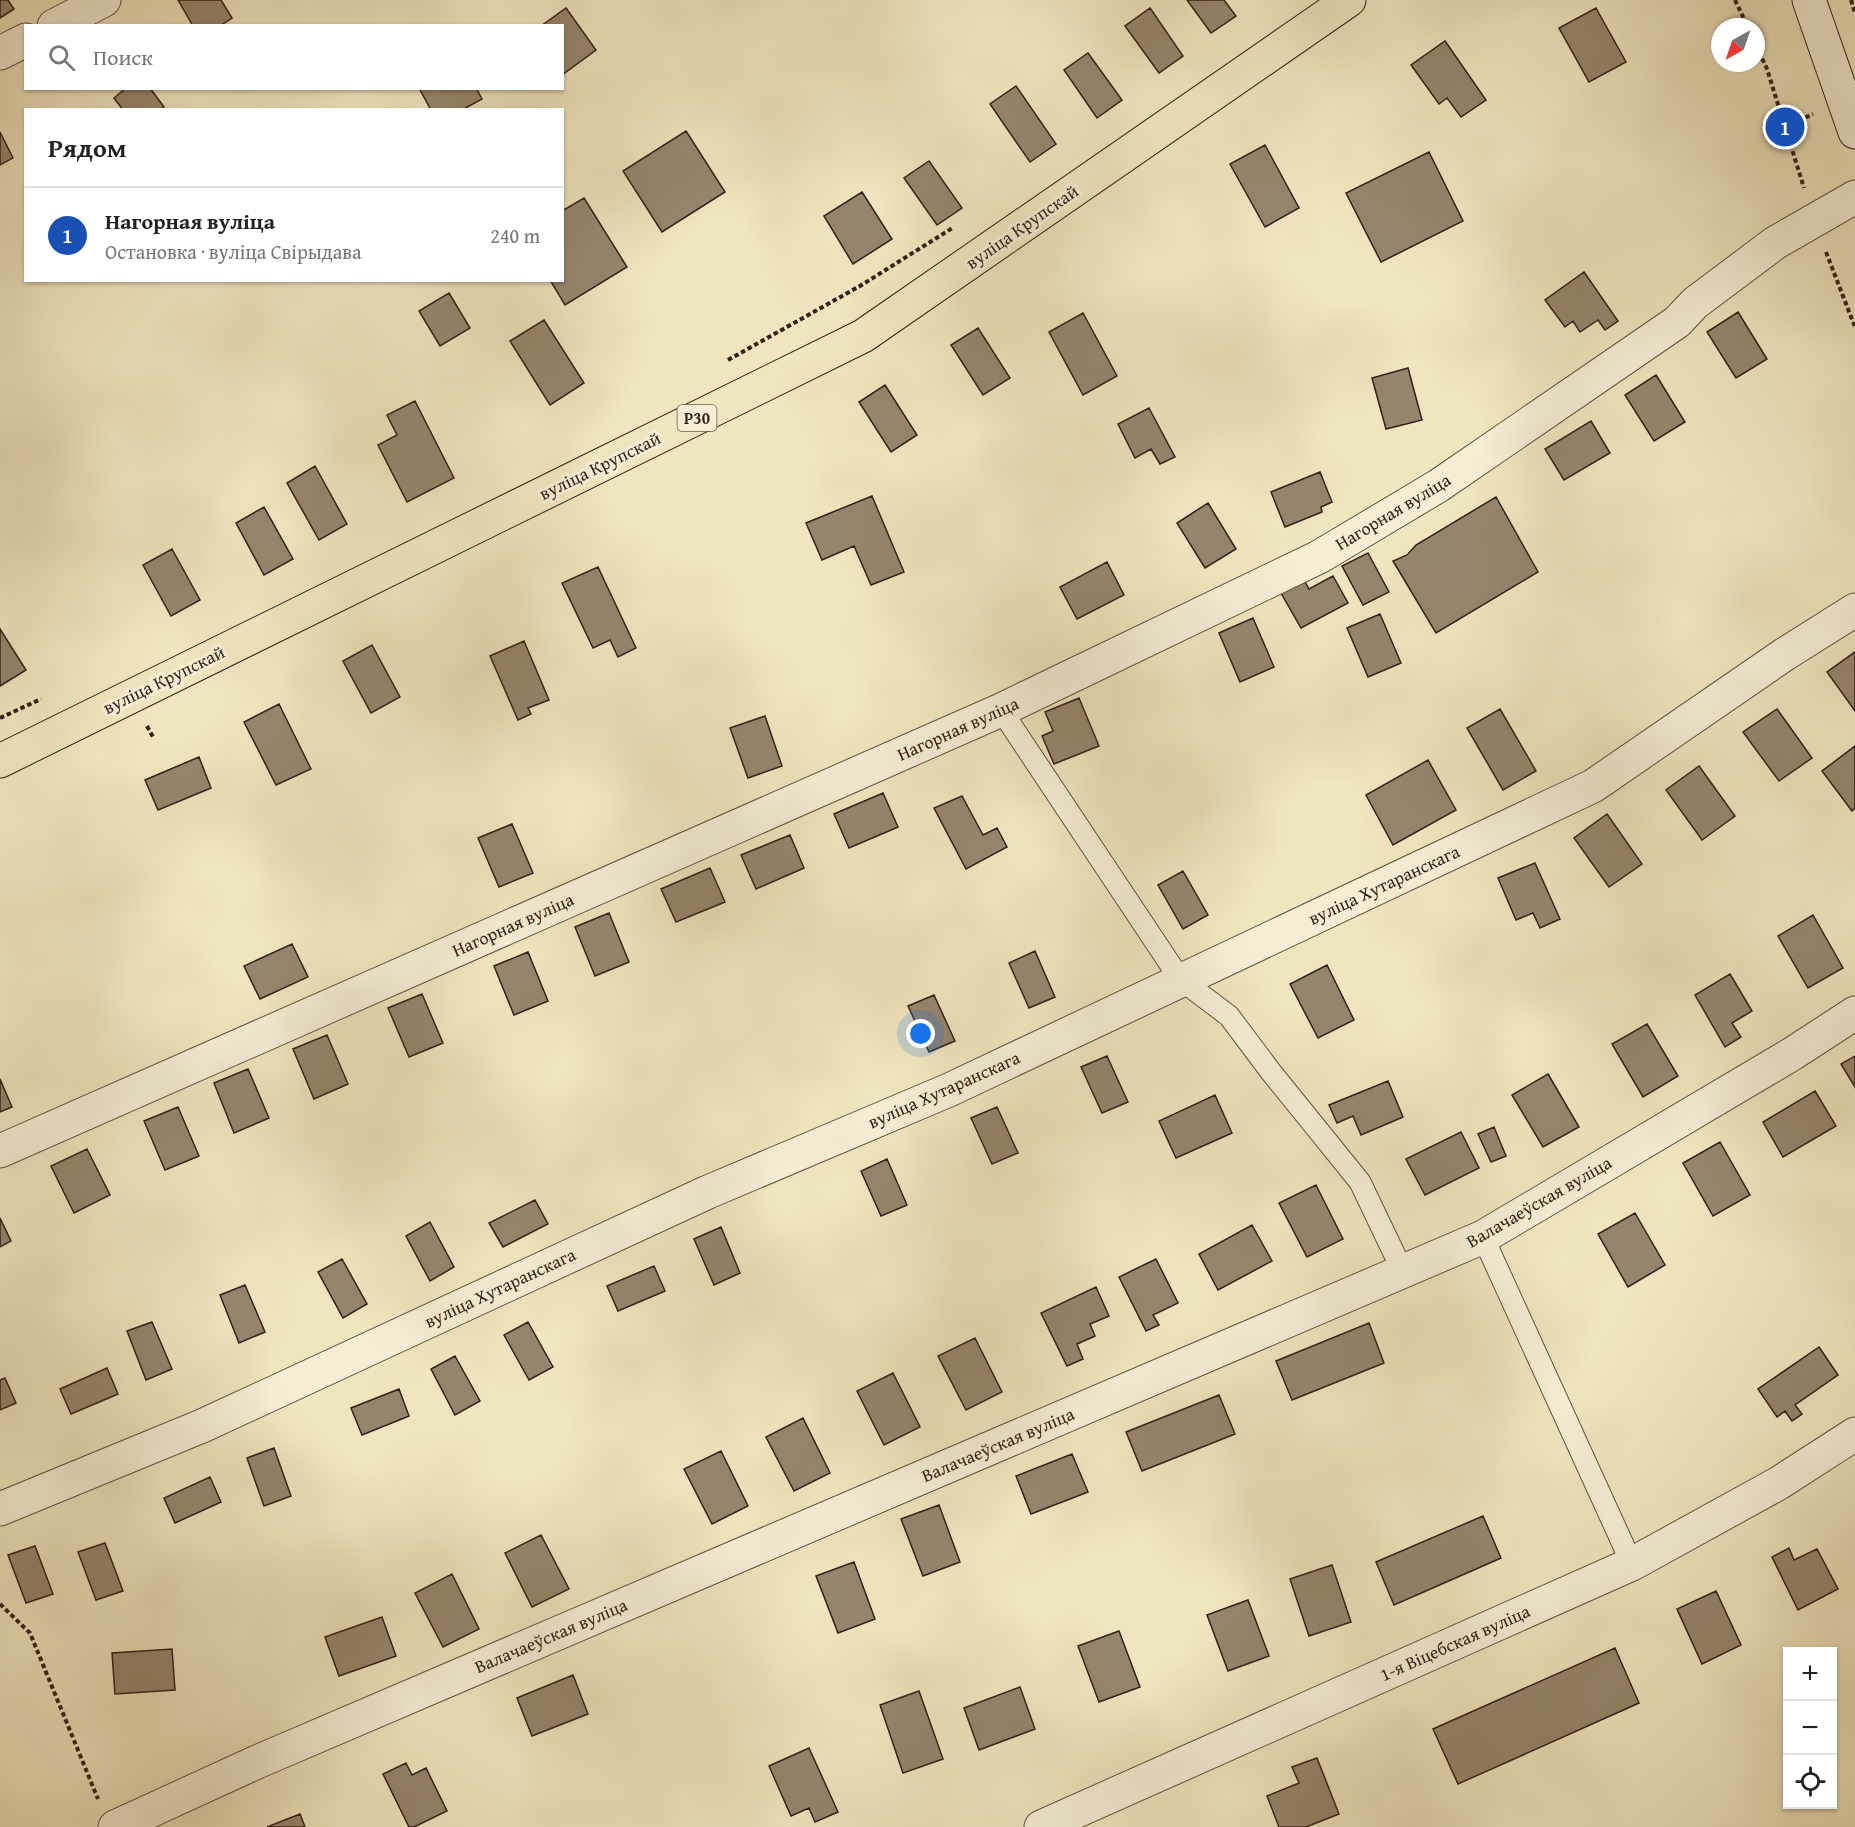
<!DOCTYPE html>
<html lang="ru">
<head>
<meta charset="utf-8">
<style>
  :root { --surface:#fff; --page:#f2f2f2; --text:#222; --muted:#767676; --line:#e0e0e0; --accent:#0f766e }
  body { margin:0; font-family:"Gentium Book Plus",serif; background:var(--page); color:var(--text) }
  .controls { position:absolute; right:18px; bottom:18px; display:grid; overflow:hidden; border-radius:0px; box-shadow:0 2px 4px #0004 }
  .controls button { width:54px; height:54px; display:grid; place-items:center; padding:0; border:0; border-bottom:2px solid var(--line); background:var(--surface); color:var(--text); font:30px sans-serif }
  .compass { position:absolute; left:1711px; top:18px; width:54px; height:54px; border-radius:50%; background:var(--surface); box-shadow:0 2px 4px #0004; rotate:220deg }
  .you { position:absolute; left:921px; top:1034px; width:21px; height:21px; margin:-15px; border:4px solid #fff; border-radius:50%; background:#1a73e8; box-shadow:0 0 0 9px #1a73e833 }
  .badge { display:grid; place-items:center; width:39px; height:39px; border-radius:50%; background:var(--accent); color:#fff; font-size:20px; font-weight:700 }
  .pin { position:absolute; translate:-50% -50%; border:3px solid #fff; box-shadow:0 2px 6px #0006 }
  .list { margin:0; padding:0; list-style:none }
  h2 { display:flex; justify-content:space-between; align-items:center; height:78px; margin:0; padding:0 24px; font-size:26px }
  h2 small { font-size:20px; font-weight:400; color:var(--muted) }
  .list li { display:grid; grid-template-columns:39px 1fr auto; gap:18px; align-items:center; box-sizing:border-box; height:96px; padding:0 24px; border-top:2px solid var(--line) }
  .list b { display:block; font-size:22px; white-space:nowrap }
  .list p { margin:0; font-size:20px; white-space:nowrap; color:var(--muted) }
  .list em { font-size:20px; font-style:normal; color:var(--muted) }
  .icon { flex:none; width:33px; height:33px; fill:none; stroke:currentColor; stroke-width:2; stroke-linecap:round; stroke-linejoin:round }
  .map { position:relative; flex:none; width:1855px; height:1827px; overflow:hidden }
  .search { position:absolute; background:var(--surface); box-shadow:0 2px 4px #0004; left:24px; top:24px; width:540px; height:66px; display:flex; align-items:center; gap:15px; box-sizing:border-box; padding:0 21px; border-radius:0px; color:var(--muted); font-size:22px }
  .panel { position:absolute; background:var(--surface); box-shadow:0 2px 4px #0004; left:24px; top:108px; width:540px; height:174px; border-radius:0px }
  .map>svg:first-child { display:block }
  .building { fill:#96856d; stroke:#351e16; stroke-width:1.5 }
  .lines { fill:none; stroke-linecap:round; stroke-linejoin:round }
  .lane-casing { stroke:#645040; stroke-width:23 }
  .street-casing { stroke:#645040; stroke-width:35 }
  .secondary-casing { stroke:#351e16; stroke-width:35 }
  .primary-casing { stroke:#351e16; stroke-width:35 }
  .path { stroke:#351e16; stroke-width:4; stroke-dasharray:4.5 3; stroke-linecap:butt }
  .lane { stroke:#f5eed5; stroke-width:21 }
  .street { stroke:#f5eed5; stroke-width:33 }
  .secondary { stroke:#f5eed5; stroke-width:33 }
  .primary { stroke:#efe5be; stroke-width:33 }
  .labels { text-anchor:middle; stroke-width:6; stroke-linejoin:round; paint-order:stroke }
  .shield { fill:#f5eed5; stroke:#6f5c4f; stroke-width:1.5 }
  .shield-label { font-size:16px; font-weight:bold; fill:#351e16 }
  .street-label { font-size:18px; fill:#351e16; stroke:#f5eed5 }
</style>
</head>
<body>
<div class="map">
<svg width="1855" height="1827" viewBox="0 0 1855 1827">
  <rect width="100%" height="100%" fill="#efe5be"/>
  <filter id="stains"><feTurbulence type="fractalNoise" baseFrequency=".00333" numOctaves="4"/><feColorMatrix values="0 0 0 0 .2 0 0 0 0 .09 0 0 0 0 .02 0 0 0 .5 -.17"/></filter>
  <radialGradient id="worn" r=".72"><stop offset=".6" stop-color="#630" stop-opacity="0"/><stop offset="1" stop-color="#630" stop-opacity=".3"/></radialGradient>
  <path class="building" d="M0,0H8L14,9L0,18Z
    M178,0H221L232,18L220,26H193Z
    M1187,0H1224L1236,16L1211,33Z
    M566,8L596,50L562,75V26H541Z
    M1150,8L1183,56L1159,73L1125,26Z
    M1596,8L1626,62L1589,82L1559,28Z
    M1445,41L1486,100L1461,117L1447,98L1439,104L1411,65Z
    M1088,53L1122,100L1097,118L1064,70Z
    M1016,86L1056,144L1030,162L990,104Z
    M126,88H150L164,107L161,110H123L114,98Z
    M419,88H476L482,99L462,110H431Z
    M686,131L725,192L662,232L623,171Z
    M0,132L13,158L0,165Z
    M1265,145L1299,208L1265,227L1230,164Z
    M1429,152L1463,221L1381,262L1346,193Z
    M929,161L962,208L937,225L904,178Z
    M862,192L892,239L853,264L824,216Z
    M584,198L627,267L565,305L550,280H562V211Z
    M1584,272L1618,321L1605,330L1598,320L1580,332L1573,321L1565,327L1545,300Z
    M449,293L470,328L440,346L419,311Z
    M1738,312L1767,359L1736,378L1707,332Z
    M1083,313L1117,376L1083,395L1049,332Z
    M544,320L584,383L550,405L510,341Z
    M978,328L1010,378L983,395L951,345Z
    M1408,368L1422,420L1386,429L1372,378Z
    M1656,375L1685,422L1654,441L1625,395Z
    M885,385L917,435L891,452L859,402Z
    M415,401L454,478L407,502L378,445L397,435L387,415Z
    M1149,408L1175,457L1160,464L1151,449L1135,458L1118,424Z
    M1591,421L1610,453L1564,480L1545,449Z
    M315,466L347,524L319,540L287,483Z
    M1320,472L1332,502L1321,507L1322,512L1285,527L1271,492Z
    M872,496L904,572L871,585L854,546L822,560L806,523Z
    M1496,497L1538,572L1436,633L1393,561L1407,555L1416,545Z
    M1208,503L1236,549L1205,568L1177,523Z
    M264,507L293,559L264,575L236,523Z
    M172,549L200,600L171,616L143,565Z
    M1368,553L1389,592L1363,605L1342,566Z
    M1107,562L1124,595L1077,619L1060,587Z
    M598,567L636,648L618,657L610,640L593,648L562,583Z
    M1333,576L1348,603L1301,628L1281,593L1304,580L1309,589Z
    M1380,614L1401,663L1368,677L1347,628Z
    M1253,618L1274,667L1240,682L1219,633Z
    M0,629L26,670L0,686Z
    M524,641L549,700L528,708L531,714L518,720L490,656Z
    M372,645L400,697L371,713L343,661Z
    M1855,652V711L1827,672Z
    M1079,698L1099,746L1054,764L1042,736L1053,731L1045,712Z
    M279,704L311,769L276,785L244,722Z
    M1500,709L1536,771L1503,790L1467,728Z
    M1777,709L1812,758L1779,781L1743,732Z
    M765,716L782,766L748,778L730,728Z
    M1855,746V808L1852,811L1822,771Z
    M199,757L211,788L158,810L145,780Z
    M1428,760L1456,810L1393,845L1366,795Z
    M1699,766L1735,816L1702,840L1666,790Z
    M883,793L898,827L849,848L834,814Z
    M962,796L983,835L997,828L1007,847L966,869L934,808Z
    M1607,814L1642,864L1609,887L1574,838Z
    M512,824L533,873L499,887L478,838Z
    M790,835L804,868L756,889L741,855Z
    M1535,863L1560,919L1540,928L1533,913L1516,920L1498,878Z
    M710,868L725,902L676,922L661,889Z
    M1183,871L1208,915L1183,929L1158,885Z
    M609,913L629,962L595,976L575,927Z
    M1813,915L1843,968L1808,988L1778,936Z
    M292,944L308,977L260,999L244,966Z
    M1035,951L1055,997L1029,1008L1009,963Z
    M528,952L548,1001L514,1015L494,966Z
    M1327,965L1354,1020L1318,1038L1290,984Z
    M1730,974L1752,1011L1732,1023L1741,1037L1725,1047L1695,995Z
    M422,994L443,1043L409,1057L388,1008Z
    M934,995L955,1041L929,1052L908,1006Z
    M1647,1024L1678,1076L1643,1097L1612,1044Z
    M327,1035L348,1084L314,1099L293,1049Z
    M1107,1056L1128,1102L1102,1113L1081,1067Z
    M1855,1056V1087L1841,1064Z
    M248,1069L269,1118L234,1133L214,1083Z
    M1548,1074L1579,1127L1543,1147L1512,1095Z
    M0,1079L12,1107L0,1112Z
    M1388,1081L1403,1117L1361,1135L1353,1116L1337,1123L1329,1105Z
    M1815,1091L1836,1126L1783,1157L1763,1122Z
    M1215,1095L1232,1133L1176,1158L1159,1121Z
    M178,1107L199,1156L165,1170L144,1121Z
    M997,1107L1018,1153L992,1164L971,1118Z
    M1494,1127L1506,1156L1491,1162L1478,1134Z
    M1461,1132L1479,1168L1425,1195L1406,1159Z
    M1720,1142L1750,1195L1713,1216L1683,1163Z
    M87,1149L110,1195L74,1213L51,1166Z
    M887,1159L907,1205L881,1216L861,1171Z
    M1316,1185L1343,1239L1307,1257L1279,1203Z
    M535,1200L548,1224L503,1247L489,1223Z
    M1635,1213L1665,1265L1628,1287L1598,1234Z
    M0,1218L11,1241L0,1247Z
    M430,1222L454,1267L430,1281L406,1236Z
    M1252,1225L1272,1261L1218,1290L1199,1254Z
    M721,1227L740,1273L714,1285L694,1239Z
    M342,1259L367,1304L343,1318L318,1272Z
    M1156,1259L1178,1303L1153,1315L1159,1325L1146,1331L1119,1277Z
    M654,1266L665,1291L618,1311L607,1286Z
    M245,1285L265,1332L239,1343L220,1295Z
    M1096,1287L1109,1316L1090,1324L1095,1336L1077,1344L1083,1359L1067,1366L1041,1313Z
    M152,1322L172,1369L146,1380L127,1331Z
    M528,1322L553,1367L529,1380L504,1335Z
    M1369,1323L1384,1363L1292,1400L1276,1361Z
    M975,1338L1002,1392L966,1410L938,1356Z
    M1819,1347L1838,1375L1795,1405L1802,1414L1792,1421L1785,1411L1777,1417L1758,1389Z
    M455,1356L480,1401L455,1415L431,1369Z
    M107,1368L118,1394L71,1414L60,1389Z
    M893,1373L920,1427L884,1445L857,1391Z
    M5,1378L16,1403L0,1410V1380Z
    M399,1389L409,1416L362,1435L351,1408Z
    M1219,1395L1235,1434L1142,1471L1126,1432Z
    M803,1418L830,1473L794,1491L766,1437Z
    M274,1448L291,1496L264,1506L247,1458Z
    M721,1451L748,1506L712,1524L684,1469Z
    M1072,1454L1088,1492L1031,1514L1016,1476Z
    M210,1477L221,1502L175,1523L164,1498Z
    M939,1505L960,1562L923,1576L901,1519Z
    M1483,1516L1501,1558L1394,1605L1376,1562Z
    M541,1535L569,1589L532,1607L505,1553Z
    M105,1543L123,1591L96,1600L78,1552Z
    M35,1546L53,1594L26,1603L8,1555Z
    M1789,1548L1794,1560L1817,1549L1838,1589L1798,1610L1772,1557Z
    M854,1562L875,1619L838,1633L816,1576Z
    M1332,1565L1351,1622L1309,1636L1290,1579Z
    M452,1574L479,1629L443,1647L415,1593Z
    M1716,1591L1741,1645L1702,1664L1677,1609Z
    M1248,1600L1269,1656L1228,1671L1207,1615Z
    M382,1617L396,1656L339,1676L325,1637Z
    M1119,1631L1140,1687L1099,1702L1078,1646Z
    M1615,1648L1639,1703L1458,1784L1433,1729Z
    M172,1649L175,1690L115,1694L112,1653Z
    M573,1675L588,1714L532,1736L517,1698Z
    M1020,1687L1035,1729L979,1750L964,1708Z
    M919,1691L943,1759L903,1773L880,1705Z
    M809,1748L838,1812L815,1822L809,1808L791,1816L769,1766Z
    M1317,1758L1339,1814L1306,1827H1279L1267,1796L1299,1783L1292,1767Z
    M406,1763L412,1775L426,1768L447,1811L414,1827H409L383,1774Z
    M300,1814L305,1827H267Z"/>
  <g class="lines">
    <defs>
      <path id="lane" d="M1001,710L1180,979L1229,1016L1271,1072L1360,1182L1403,1272
        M1483,1237L1632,1564"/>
      <path id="street" d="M54,26L104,0
        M0,53L26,40
        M0,1151L1001,710L1319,557L1438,486L1677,322L1695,303L1775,243L1855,197
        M0,1509L202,1426L708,1192L949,1090L1593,786L1785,654L1855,610
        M115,1827L257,1762L1483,1237L1792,1054L1855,1013
        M1041,1827L1632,1564L1779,1483L1855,1434"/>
      <path id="secondary" d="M1809,0L1855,132"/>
      <path id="primary" d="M0,761L863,336L1349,0"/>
    </defs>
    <use href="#lane" class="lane-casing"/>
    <use href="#street" class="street-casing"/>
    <use href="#secondary" class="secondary-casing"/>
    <use href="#primary" class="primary-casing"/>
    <path class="path" d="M1735,0L1748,27
      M1851,0L1855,13
      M1756,45L1767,69L1804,188
      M1785,127L1813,114
      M1826,252L1855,327
      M728,360L860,286L954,227
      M0,718L41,699
      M147,726L153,737
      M0,1604L30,1633L98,1799"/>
    <use href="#lane" class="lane"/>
    <use href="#street" class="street"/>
    <use href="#secondary" class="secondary"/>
    <use href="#primary" class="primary"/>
  </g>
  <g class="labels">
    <rect class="shield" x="677.5" y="405" width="39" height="26" rx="4.5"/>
    <g class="shield-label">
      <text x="697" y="424">Р30</text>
    </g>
    <g class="street-label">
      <text transform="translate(1022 227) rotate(-35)" y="6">вуліца Крупскай</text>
      <text transform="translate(600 466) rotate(-26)" y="6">вуліца Крупскай</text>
      <text transform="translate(1393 512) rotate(-31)" y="6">Нагорная вуліца</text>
      <text transform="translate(164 680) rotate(-26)" y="6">вуліца Крупскай</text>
      <text transform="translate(958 729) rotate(-24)" y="6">Нагорная вуліца</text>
      <text transform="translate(1384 885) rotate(-25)" y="6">вуліца Хутаранскага</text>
      <text transform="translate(513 925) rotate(-24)" y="6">Нагорная вуліца</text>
      <text transform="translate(944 1090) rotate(-24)" y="6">вуліца Хутаранскага</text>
      <text transform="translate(1539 1202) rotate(-30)" y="6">Валачаеўская вуліца</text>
      <text transform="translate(500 1288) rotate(-25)" y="6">вуліца Хутаранскага</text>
      <text transform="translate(998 1445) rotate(-23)" y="6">Валачаеўская вуліца</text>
      <text transform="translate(551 1636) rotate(-23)" y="6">Валачаеўская вуліца</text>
      <text transform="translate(1455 1643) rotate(-24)" y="6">1-я Віцебская вуліца</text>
    </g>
  </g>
  <rect width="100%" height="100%" filter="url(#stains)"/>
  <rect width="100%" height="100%" fill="url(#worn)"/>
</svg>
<div class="controls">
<button>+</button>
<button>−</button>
<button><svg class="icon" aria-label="locate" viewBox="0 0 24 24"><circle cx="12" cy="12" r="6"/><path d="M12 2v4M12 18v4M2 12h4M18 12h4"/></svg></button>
</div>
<svg class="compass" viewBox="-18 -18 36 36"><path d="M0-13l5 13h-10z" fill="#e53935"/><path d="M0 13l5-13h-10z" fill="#767676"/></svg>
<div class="you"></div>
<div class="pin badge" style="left:1785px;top:127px;background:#1a4fb4">1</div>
<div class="search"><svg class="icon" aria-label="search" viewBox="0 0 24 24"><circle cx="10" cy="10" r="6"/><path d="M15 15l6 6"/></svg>Поиск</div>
<section class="panel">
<h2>Рядом<small></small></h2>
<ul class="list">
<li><span class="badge" style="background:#1a4fb4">1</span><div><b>Нагорная вуліца</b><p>Остановка · вуліца Свірыдава</p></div><em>240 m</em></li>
</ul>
</section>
</div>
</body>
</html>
